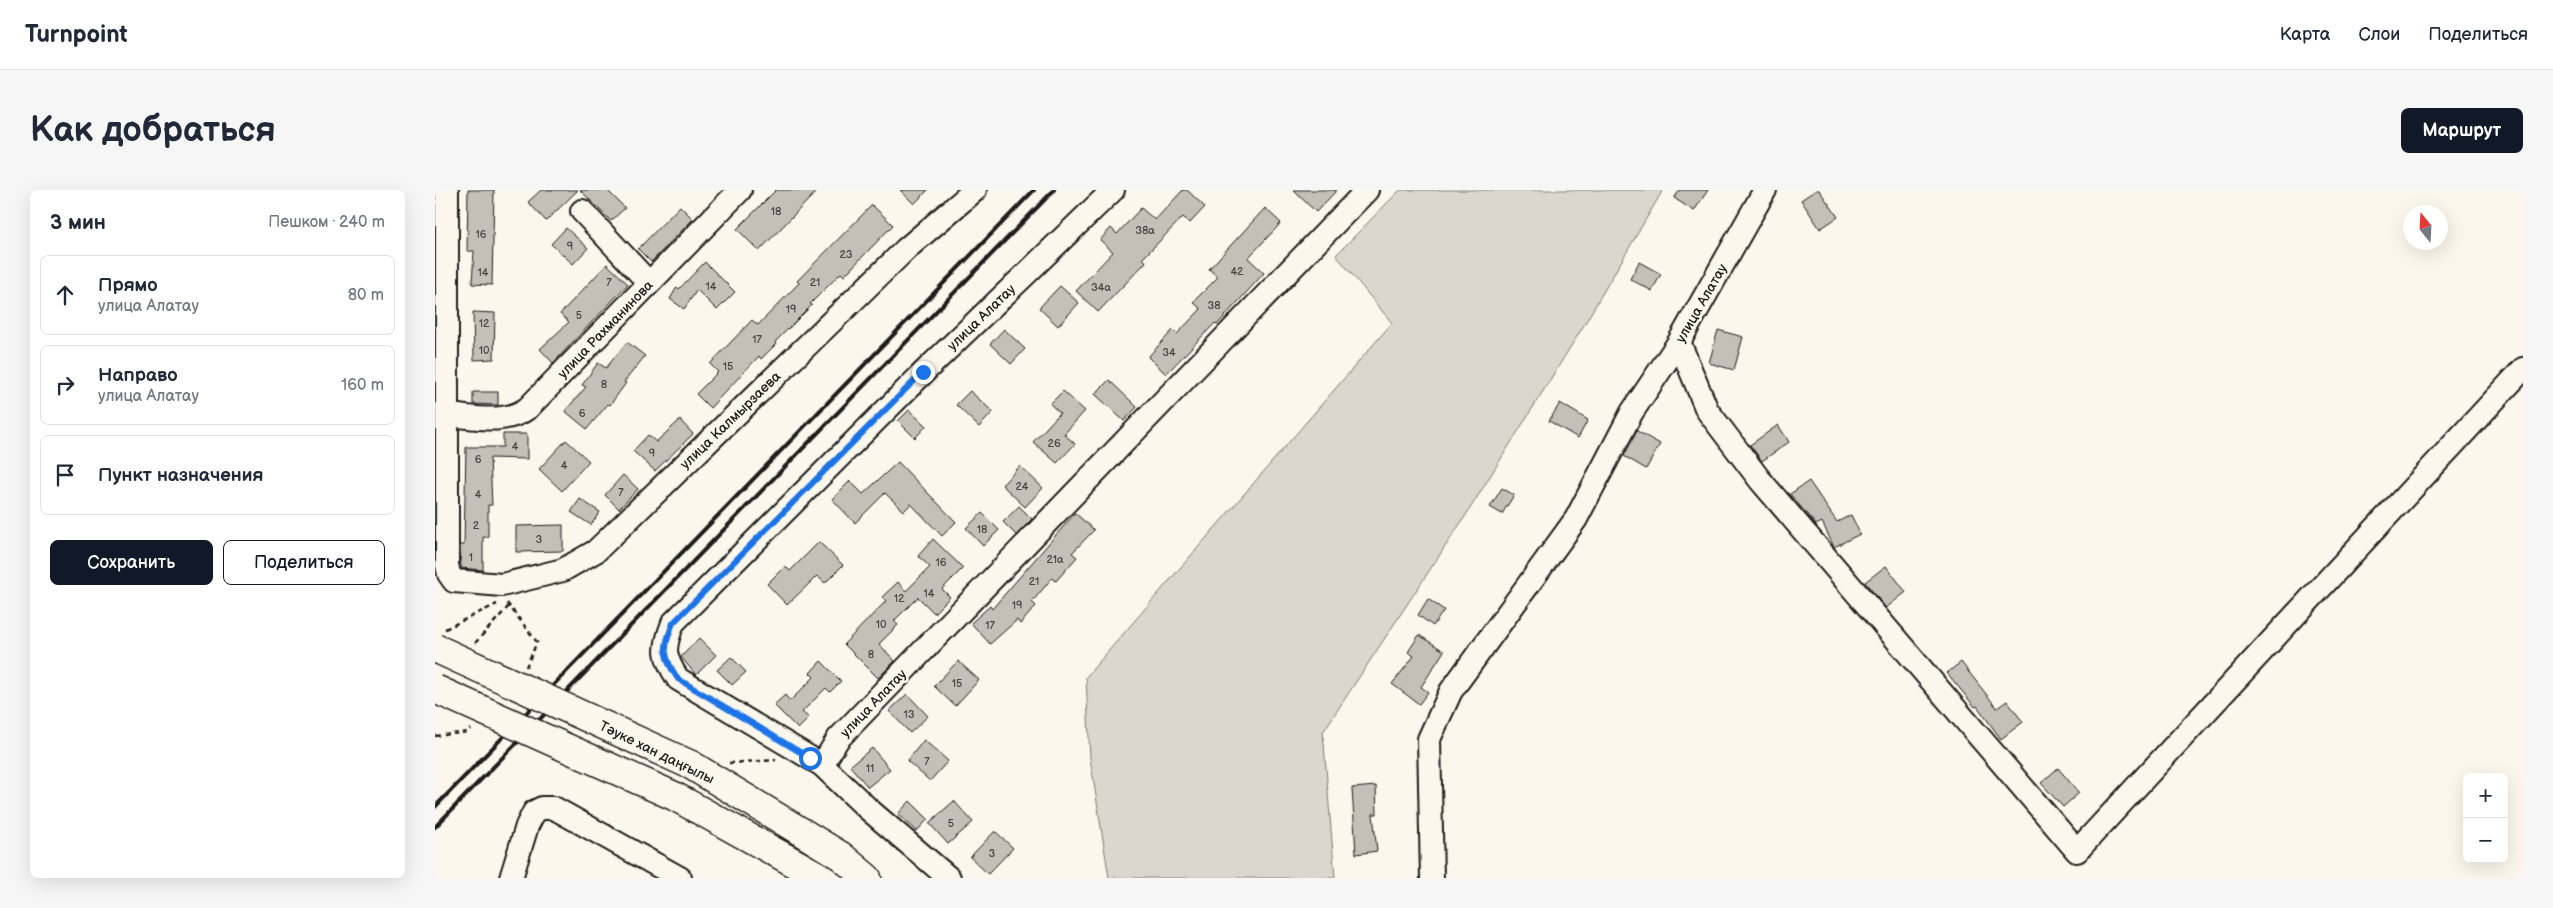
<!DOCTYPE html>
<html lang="ru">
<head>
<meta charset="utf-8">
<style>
  :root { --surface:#fff; --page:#f6f6f7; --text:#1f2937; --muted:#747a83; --line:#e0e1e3; --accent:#111827 }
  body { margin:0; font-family:"Balsamiq Sans",sans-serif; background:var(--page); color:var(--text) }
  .controls { position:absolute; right:15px; bottom:15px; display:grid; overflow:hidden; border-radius:8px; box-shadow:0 5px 20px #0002 }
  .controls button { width:45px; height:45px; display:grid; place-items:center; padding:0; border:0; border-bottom:1px solid var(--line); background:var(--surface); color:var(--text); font:25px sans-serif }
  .compass { position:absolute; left:1968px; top:15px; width:45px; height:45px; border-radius:50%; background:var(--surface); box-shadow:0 5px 20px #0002; rotate:342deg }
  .stop { position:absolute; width:15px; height:15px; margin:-11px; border:4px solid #1a73e8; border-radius:50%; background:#fff }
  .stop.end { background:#1a73e8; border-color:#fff; box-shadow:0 1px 5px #0008 }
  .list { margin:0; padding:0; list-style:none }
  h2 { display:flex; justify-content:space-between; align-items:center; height:65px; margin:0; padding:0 20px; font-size:21px }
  h2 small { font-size:16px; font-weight:400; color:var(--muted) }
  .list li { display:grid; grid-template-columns:32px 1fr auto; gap:15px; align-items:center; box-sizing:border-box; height:80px; margin:0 10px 10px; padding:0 10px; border:1px solid var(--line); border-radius:8px }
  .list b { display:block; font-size:19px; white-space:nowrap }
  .list p { margin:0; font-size:16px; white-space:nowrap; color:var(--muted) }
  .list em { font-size:16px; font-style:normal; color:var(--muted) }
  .actions { display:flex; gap:10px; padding:15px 20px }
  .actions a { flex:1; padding:11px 0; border:1px solid var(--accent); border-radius:8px; text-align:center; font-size:18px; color:var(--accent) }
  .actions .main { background:var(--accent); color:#fff }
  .icon { flex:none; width:28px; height:28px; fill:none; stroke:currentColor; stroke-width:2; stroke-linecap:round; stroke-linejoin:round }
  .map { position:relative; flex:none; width:2088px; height:688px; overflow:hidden; border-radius:8px }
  header { display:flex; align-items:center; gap:30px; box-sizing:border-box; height:70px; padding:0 25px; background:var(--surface); border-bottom:1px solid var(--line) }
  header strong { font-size:24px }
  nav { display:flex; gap:28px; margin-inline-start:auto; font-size:18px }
  .intro { display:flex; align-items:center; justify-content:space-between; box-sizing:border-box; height:120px; padding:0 30px }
  h1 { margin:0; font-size:35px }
  .button { padding:12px 22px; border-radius:8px; background:var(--accent); color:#fff; font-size:18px; font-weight:700 }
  main { display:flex; gap:30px; padding:0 30px }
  aside { flex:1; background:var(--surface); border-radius:8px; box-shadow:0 5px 20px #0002 }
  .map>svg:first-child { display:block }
  .green { fill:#dad7ce; stroke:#7b7a75 }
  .building { fill:#c3c0b8; stroke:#1c1c1c }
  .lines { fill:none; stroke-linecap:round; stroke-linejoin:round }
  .minor-casing { stroke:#1c1c1c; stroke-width:26 }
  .major-casing { stroke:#1c1c1c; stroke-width:31 }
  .path { stroke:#1c1c1c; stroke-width:2.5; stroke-dasharray:5 4; stroke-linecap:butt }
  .minor { stroke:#fbf7ec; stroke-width:22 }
  .major { stroke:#fbf7ec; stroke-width:28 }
  .rail { stroke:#1c1c1c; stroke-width:4 }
  .major-bridge-casing { stroke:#1c1c1c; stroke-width:31; stroke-linecap:butt }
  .major-bridge { stroke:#fbf7ec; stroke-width:28 }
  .route { stroke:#1a73e8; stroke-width:6 }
  .labels { text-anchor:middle; stroke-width:5; stroke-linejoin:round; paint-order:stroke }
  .number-label { font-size:11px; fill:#464543 }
  .street-label { font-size:14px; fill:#1c1c1c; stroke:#fbf7ec }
</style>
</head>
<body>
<header>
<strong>Turnpoint</strong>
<nav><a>Карта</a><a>Слои</a><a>Поделиться</a></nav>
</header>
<div class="intro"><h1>Как добраться</h1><a class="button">Маршрут</a></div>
<main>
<aside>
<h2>3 мин<small>Пешком · 240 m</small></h2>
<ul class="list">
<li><svg class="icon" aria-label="ahead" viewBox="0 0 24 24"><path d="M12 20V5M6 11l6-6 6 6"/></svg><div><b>Прямо</b><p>улица Алатау</p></div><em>80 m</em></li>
<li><svg class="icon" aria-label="right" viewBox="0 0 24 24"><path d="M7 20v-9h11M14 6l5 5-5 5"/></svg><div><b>Направо</b><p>улица Алатау</p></div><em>160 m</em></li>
<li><svg class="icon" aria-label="arrive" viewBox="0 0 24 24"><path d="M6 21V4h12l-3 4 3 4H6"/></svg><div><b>Пункт назначения</b></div></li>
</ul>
<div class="actions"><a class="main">Сохранить</a><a>Поделиться</a></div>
</aside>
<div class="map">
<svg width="2088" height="688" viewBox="0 0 2088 688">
  <rect width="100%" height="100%" fill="#fbf7ec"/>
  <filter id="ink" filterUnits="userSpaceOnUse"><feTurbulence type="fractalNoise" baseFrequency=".02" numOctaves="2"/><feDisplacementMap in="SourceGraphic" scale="10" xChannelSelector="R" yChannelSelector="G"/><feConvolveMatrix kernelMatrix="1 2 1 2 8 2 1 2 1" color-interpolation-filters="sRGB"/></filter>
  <g filter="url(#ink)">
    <path class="green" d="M965,0H1228L1146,140L1031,325L888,542L900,688H674L655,568L651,487L957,133L901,65Z"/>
    <path class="building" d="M33,0H59L57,95L37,94L39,61H32Z
      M106,0H143L111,31L93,12Z
      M145,0H172L190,18L176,31Z
      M341,0H383L324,61L302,39Z
      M465,0H493L479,14Z
      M748,0H752L770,17L755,33L748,27L708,68L711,72L663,122L641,101L678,62L665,50L676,38L682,44L706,18L720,30Z
      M858,0H902L881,22Z
      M1245,0H1273L1259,21L1239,8Z
      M1381,0H1384L1403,27L1385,39L1366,10Z
      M437,15L458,35L409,86L406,83L375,114L377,115L340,152L341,154L326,169L324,166L275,218L261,204L283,182L275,174L317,130L323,135L364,93L362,91Z
      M245,16L258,29L216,72L203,59Z
      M830,18L846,33L813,68L829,83L782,135L780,133L731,184L713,167L738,140L742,144L766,119L758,112L783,87L774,79Z
      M131,38L153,58L138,74L116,54Z
      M270,72L300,102L282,120L262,100L249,119L235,109L242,97L244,99Z
      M1204,72L1226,84L1217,101L1195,89Z
      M172,74L193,94L118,173L105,159L134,132L125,124Z
      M625,96L644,113L623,136L604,118Z
      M38,122L60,123L59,169L39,170Z
      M569,139L590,159L576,174L555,154Z
      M1283,140L1308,147L1299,180L1274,173Z
      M192,152L210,166L189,192L191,193L175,215L173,214L152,239L130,221L151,197L147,195L163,173L171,178Z
      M674,190L702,217L689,231L660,204Z
      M535,201L558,222L544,237L521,215Z
      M628,201L650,221L629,244L640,254L622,273L598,252L625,223L615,214Z
      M38,202H63V215L38,214Z
      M1125,213L1153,230L1143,248L1114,231Z
      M474,220L491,236L480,248L463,231Z
      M245,230L258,244L220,281L198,261L213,245L221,252Z
      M1343,235L1354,252L1327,271L1315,255Z
      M1202,241L1225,254L1211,279L1189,266Z
      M68,244H92V269L55,268L57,315H53V347H48V380L26,378L25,355H29L31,257H68Z
      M131,250L154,271L127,301L104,279Z
      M463,272L521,332L507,346L476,314L469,321L450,303L420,333L397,309L415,291L428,304Z
      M585,276L608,298L590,317L567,295Z
      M188,285L203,299L184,319L170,305Z
      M1374,291L1402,332L1416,325L1425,344L1399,357L1387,332L1381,335L1355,304Z
      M1067,298L1079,305L1067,324L1055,317Z
      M145,309L165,322L156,335L136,322Z
      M584,316L597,329L581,345L568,332Z
      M547,323L564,340L548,356L531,338Z
      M640,323L659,340L637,363L642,367L621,391L617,388L597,412L601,416L585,434L582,430L555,454L536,433L555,416L557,419Z
      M128,335V361L81,362V336Z
      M498,349L528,378L507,399L515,407L499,423L483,407L459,431L463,435L444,454L460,471L443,488L409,454L451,411L447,407L463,392L471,401L495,377L483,366Z
      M384,352L408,375L390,393L382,386L352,415L332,394L350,376L355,381Z
      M1451,376L1471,402L1451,418L1430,392Z
      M993,409L1009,420L998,436L983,425Z
      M984,445L1009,461L986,497L993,502L984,514L957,494L979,466L973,462Z
      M264,448L281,465L261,485L246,467Z
      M296,467L311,482L297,495L282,480Z
      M386,471L406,491L395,502L391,498L367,522L374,528L363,539L339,515L350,505L355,511L379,487L375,483Z
      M523,471L544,490L520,516L499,496Z
      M1526,472L1562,518L1572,511L1588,532L1566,549L1542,516L1540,517L1512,483Z
      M472,504L493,526L475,543L454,521Z
      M489,550L513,571L495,591L472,571Z
      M437,558L455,579L433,597L415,576Z
      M1623,578L1644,603L1628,617L1606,593Z
      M941,596L942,624H938L942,661L921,664L917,598Z
      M475,611L493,629L482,641L463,624Z
      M519,611L538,632L513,654L494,633Z
      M560,641L578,658L553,684L535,667Z"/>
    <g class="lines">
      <defs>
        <path id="minor" d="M12,0V375L14,384L19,391L67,395L128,380L161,361L471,59L540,0
          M147,21L214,93
          M1244,152L1272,220L1325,290L1642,661L2088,179
          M13,225C40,227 70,235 93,218L305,0
          M387,575L243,489C228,466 228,459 238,433L489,182L678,0
          M76,688L92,636L99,622L107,618H119L245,688
          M514,688L432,618L387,575L403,549L932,0
          M997,688L994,549L1016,501L1141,329L1197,222L1244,152L1330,0"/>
        <path id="major" d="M406,666L432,688"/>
      </defs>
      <use href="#minor" class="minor-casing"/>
      <use href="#major" class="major-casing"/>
      <path class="path" d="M72,413L102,452L91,477
        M10,439L62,414
        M40,453L74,416
        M0,546L33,542L36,539
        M294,573L341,570"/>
      <use href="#minor" class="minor"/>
      <use href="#major" class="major"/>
      <path class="rail" d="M0,617L599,0
        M0,637L619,0"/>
      <defs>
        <path id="major-bridge" d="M0,458L256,575L406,666
          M0,499L239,606L383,686"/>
      </defs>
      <use href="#major-bridge" class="major-bridge-casing"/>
      <use href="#major-bridge" class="major-bridge"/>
    </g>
  </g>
  <g class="lines" filter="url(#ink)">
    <path class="route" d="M375,568L243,489C227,466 228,458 238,433L488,182"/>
  </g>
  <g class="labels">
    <g class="number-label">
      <text x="341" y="25">18</text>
      <text x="710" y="44">38а</text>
      <text x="46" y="48">16</text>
      <text x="135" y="60">9</text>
      <text x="411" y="68">23</text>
      <text x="802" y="85">42</text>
      <text x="48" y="86">14</text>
      <text x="174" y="96">7</text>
      <text x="380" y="96">21</text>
      <text x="276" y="100">14</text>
      <text x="666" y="101">34а</text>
      <text x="779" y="119">38</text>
      <text x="356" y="123">19</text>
      <text x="144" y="129">5</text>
      <text x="49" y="137">12</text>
      <text x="322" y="153">17</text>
      <text x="49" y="164">10</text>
      <text x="734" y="166">34</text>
      <text x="293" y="180">15</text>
      <text x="169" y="198">8</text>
      <text x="147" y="227">6</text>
      <text x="619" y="257">26</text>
      <text x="80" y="260">4</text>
      <text x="217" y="267">9</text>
      <text x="43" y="273">6</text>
      <text x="129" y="279">4</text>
      <text x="587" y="300">24</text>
      <text x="186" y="306">7</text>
      <text x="43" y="308">4</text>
      <text x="41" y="339">2</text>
      <text x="547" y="343">18</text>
      <text x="104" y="353">3</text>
      <text x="36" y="371">1</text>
      <text x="620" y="373">21а</text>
      <text x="506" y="376">16</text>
      <text x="599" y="395">21</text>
      <text x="494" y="407">14</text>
      <text x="464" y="412">12</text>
      <text x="582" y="419">19</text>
      <text x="446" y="438">10</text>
      <text x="555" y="439">17</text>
      <text x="436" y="468">8</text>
      <text x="522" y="497">15</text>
      <text x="474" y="528">13</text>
      <text x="492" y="575">7</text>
      <text x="435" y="582">11</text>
      <text x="516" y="637">5</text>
      <text x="557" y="667">3</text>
    </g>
    <g class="street-label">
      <text transform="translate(1266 113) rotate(-60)" y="5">улица Алатау</text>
      <text transform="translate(546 127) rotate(-44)" y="5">улица Алатау</text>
      <text transform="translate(170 139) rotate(-46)" y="5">улица Рахманинова</text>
      <text transform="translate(295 230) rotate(-44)" y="5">улица Калмырзаева</text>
      <text transform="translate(438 513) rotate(-46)" y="5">улица Алатау</text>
      <text transform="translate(222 562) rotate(26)" y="5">Тәуке хан даңғылы</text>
    </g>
  </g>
</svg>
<div class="controls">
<button>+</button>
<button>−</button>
</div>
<svg class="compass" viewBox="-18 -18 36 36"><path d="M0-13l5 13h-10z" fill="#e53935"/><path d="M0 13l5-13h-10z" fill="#747a83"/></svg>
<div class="stop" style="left:375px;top:568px"></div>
<div class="stop end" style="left:488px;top:182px"></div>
</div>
</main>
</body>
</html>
